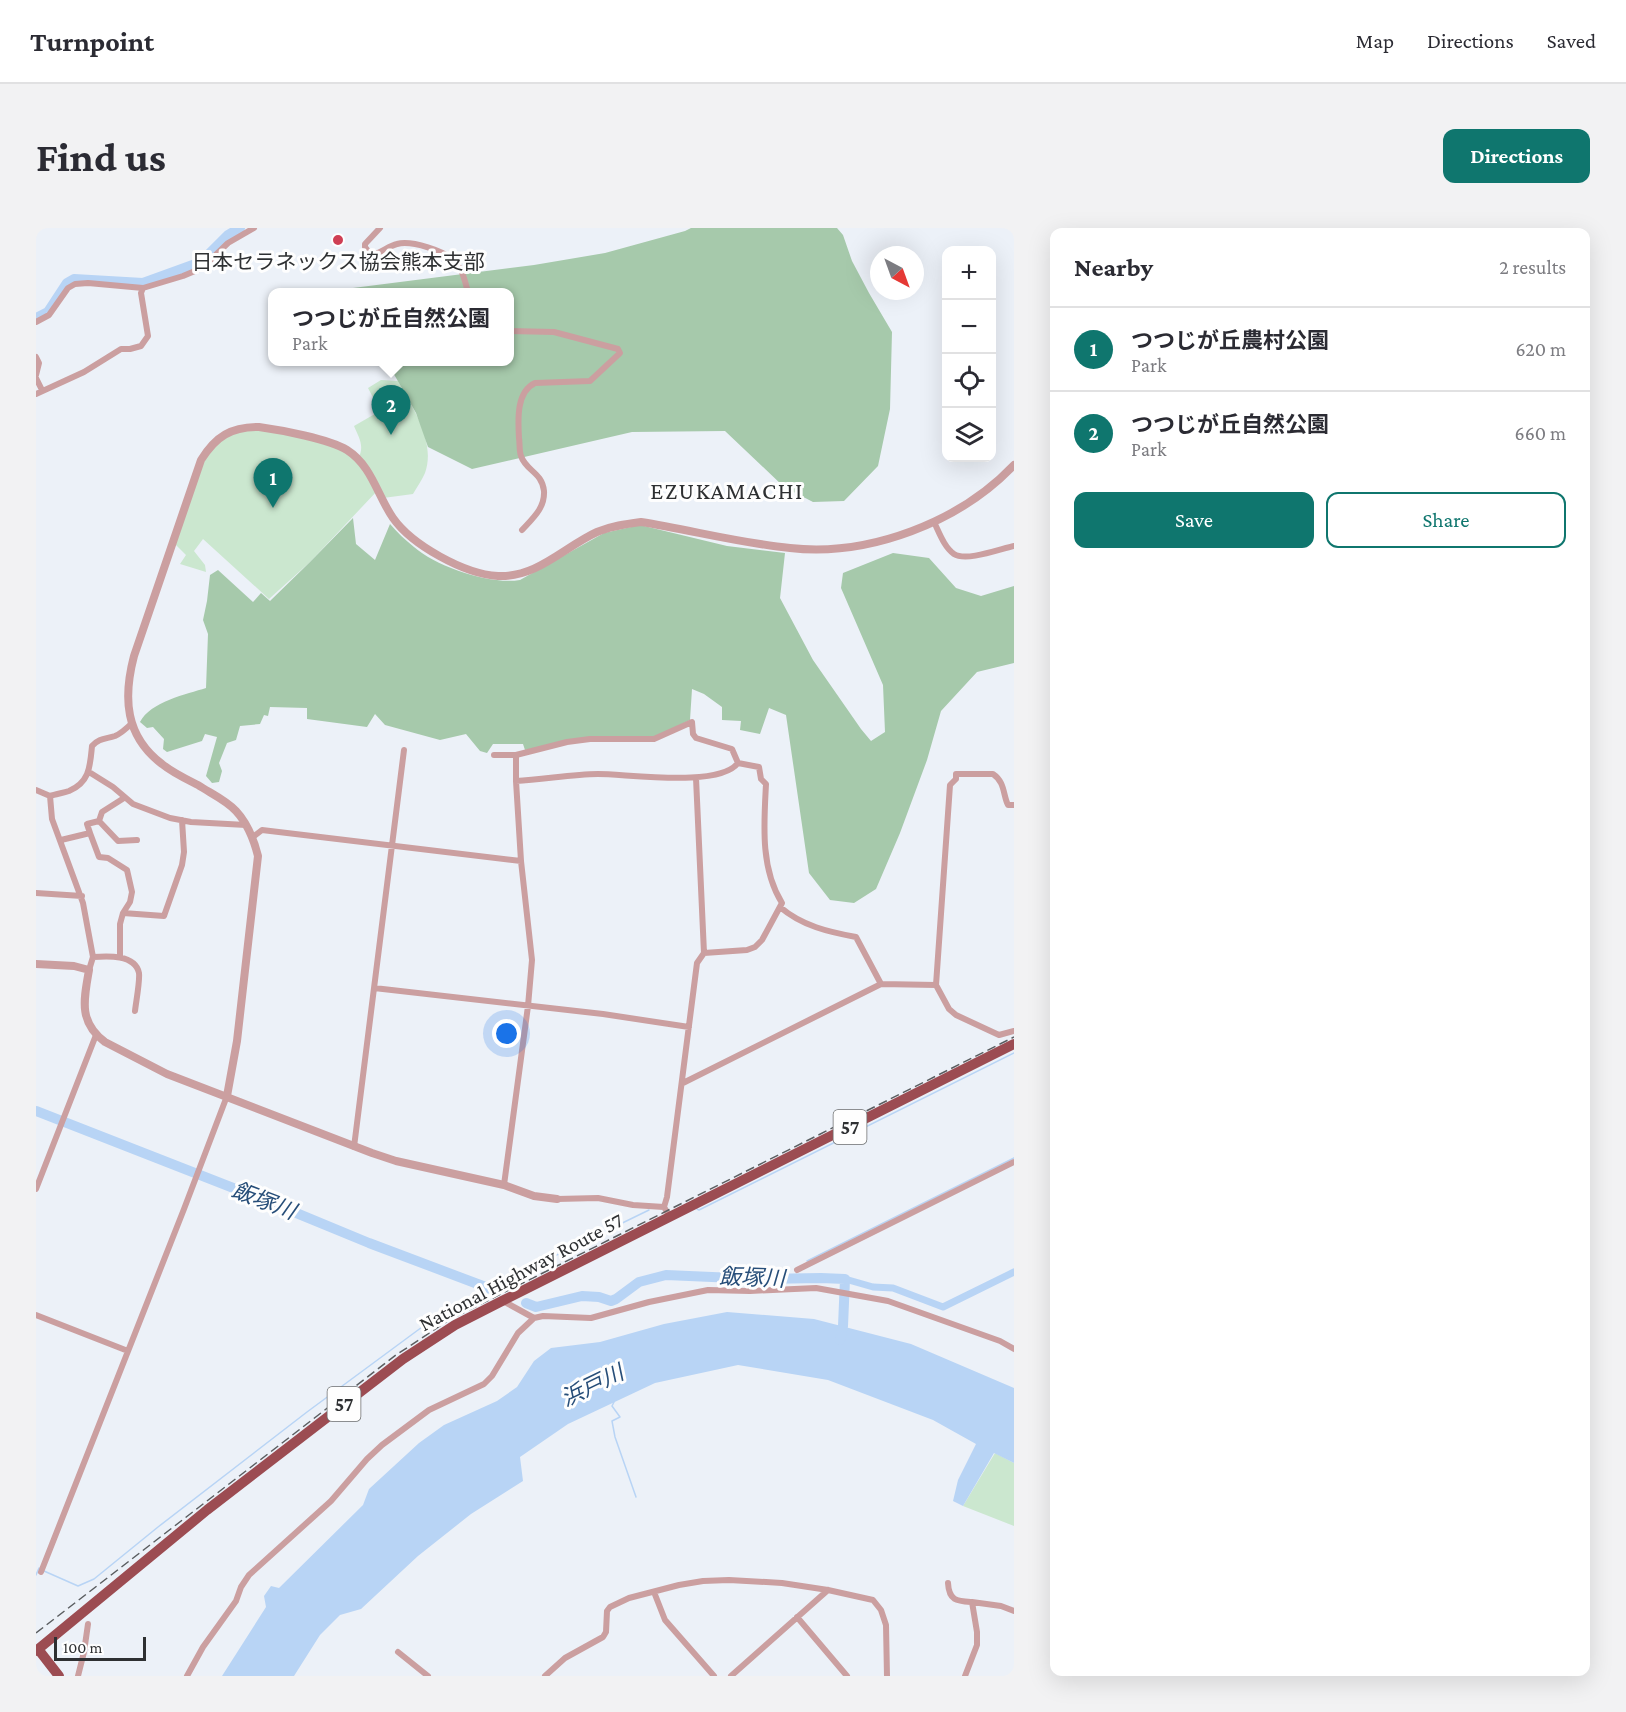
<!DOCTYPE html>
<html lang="en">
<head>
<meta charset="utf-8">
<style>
  :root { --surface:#fff; --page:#f2f2f3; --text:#2b2b33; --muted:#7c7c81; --line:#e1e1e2; --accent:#0f766e }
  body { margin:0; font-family:"Crimson Pro","Noto Sans JP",serif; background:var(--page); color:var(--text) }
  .controls { position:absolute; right:18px; top:18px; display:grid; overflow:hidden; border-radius:12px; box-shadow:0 6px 24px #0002 }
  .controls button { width:54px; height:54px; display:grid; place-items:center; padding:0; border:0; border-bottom:2px solid var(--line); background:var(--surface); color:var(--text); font:30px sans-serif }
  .compass { position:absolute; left:834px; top:18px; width:54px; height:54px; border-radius:50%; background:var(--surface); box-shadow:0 6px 24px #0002; rotate:139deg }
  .scale { position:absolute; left:18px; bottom:15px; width:92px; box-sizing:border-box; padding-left:6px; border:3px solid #2e3032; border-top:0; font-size:16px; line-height:21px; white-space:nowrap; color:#2e3032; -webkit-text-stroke:4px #fefefe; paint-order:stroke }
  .you { position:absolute; left:471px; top:806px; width:21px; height:21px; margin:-15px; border:4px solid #fff; border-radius:50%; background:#1a73e8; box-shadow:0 0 0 9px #1a73e833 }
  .badge { display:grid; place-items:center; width:39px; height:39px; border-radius:50%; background:var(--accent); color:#fff; font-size:20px; font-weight:700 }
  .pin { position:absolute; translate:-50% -50px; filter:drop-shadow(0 2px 3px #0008) }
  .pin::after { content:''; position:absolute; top:32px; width:21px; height:18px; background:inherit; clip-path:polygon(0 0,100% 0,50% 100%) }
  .popup { position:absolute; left:232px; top:60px; width:246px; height:78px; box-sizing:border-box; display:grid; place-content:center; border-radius:12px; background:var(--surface); filter:drop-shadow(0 2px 4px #0005); font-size:20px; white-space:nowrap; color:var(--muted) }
  .popup b { font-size:22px; color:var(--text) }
  .popup::after { content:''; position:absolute; left:50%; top:100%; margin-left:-12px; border:12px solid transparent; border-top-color:var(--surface) }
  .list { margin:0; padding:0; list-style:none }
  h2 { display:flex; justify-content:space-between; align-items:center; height:78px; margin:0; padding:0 24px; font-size:26px }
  h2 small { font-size:20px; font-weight:400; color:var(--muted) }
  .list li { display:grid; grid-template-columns:39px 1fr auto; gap:18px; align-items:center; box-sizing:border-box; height:84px; padding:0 24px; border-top:2px solid var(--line) }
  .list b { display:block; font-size:22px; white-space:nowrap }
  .list p { margin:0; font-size:20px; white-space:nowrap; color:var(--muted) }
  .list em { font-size:20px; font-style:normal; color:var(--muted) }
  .actions { display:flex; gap:12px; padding:18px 24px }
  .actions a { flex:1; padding:14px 0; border:2px solid var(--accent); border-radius:12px; text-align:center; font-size:21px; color:var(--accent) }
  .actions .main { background:var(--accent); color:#fff }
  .icon { flex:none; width:33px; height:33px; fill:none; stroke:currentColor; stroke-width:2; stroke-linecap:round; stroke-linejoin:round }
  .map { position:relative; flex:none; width:978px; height:1448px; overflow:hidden; border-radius:12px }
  header { display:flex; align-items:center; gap:36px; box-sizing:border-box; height:84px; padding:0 30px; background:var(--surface); border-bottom:2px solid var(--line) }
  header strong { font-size:28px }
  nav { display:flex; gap:33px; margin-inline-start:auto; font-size:21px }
  .intro { display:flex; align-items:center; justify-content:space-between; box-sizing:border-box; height:144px; padding:0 36px }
  h1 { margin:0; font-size:42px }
  .button { padding:15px 27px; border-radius:12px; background:var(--accent); color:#fff; font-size:21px; font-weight:700 }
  main { display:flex; gap:36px; padding:0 36px }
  aside { flex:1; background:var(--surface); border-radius:12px; box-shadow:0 6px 24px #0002 }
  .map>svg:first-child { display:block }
  .green { fill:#cbe7cf }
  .forest { fill:#a6c9ab }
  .water { fill:#b8d4f5 }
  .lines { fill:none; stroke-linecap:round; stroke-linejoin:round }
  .stream { stroke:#b8d4f5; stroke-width:1.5 }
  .canal { stroke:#b8d4f5; stroke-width:7 }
  .river { stroke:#b8d4f5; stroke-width:10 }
  .minor { stroke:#cb9fa0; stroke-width:6 }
  .tertiary { stroke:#cb9fa0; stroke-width:8 }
  .trunk { stroke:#9c4c52; stroke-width:10 }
  .rail { stroke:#5b5e61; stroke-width:1.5; stroke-dasharray:9 4.5; stroke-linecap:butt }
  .poi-dot { fill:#cf3f54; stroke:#fefefe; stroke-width:2 }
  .labels { text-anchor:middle; stroke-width:6; stroke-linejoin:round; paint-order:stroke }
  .shield { fill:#fefefe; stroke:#6c6e6f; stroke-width:1.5 }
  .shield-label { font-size:20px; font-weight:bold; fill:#2e3032 }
  .poi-label { font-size:21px; fill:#2e3032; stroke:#fefefe }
  .street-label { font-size:21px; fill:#2e3032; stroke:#fefefe }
  .water-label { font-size:22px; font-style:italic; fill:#274e79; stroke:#fefefe }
  .quarter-label { font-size:24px; letter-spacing:1.5px; fill:#2e3032; stroke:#fefefe }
</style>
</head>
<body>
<header>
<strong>Turnpoint</strong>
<nav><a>Map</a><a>Directions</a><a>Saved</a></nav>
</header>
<div class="intro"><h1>Find us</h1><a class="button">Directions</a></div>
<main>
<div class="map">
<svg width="978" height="1448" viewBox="0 0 978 1448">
  <rect width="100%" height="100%" fill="#ecf1f8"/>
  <path class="green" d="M345,152L362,153C377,180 400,214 389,245C386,252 381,259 377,266L347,270L342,262L274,334L233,371L167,311L158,323L169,337L170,344L144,336L150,327L137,314L165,232L179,214L211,199L298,216L322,231C329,218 323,210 318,198L344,183L332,160Z
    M959,1225L978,1235V1298L927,1278Z"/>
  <path class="forest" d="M655,0H801L807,7L816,33L833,65L856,104L854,181L842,238L808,273L777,274L748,259L689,203L596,204L436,241L392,219L380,185L351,134H473V64H304L309,61L498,37L569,25L649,3Z
    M317,290L320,316L339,332L354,296C361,304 369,312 378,319C401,339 454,357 484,352L568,305L604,297L691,318L749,325L744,370L777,432L825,501L835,513L849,504L847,457L805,360L807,345L857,325L893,330L920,360L945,368L978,358V435L941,444L905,483L891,532L864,605L840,661L818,675L794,672L773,645L750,487L733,480L724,506L704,502L705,493L686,492V479L668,466L656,461L654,492L617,510L553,509L489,522L487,516H457L451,525L444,523L430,506L404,512L349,497L339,486L331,499L271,491V480L234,479L232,488L228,487L224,496L204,498L200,512L191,515L183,535L186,543L183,554L176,555L170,548L181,509L169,506L166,513L131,524L127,521L128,511L117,499L111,500L104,494C114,474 151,466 170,460L172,406L167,392L171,373L174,347L182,342L217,374L225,365L234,373L274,334Z"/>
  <path class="water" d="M691,1084L778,1091L875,1116L978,1160V1235L958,1225L927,1278L917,1273L922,1252L940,1216L897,1192L792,1152L702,1137L619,1155L532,1196L484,1229L487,1253L435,1286L382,1328L325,1381L304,1387L284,1407L258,1448H186L230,1379L228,1368L235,1358L243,1360L327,1277L333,1261L383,1215L408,1197L461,1173L481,1159L498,1133L515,1120L564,1114L628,1096Z"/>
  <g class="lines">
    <path class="stream" d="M661,981L663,982L978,825
      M771,1033L978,930
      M578,1174L576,1178L584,1189L576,1193L579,1209L600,1269
      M8,1343L42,1358L58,1351L122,1299L271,1184L401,1088L453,1060L613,982
      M0,1347L3,1340"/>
    <path class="canal" d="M809,1051L837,1059L857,1060L907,1079L978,1044"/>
    <path class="river" d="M0,90L12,84L31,55L38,51L107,55L165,34L192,7L204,0
      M0,883L236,975L333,1015L455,1061
      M490,1075L500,1079L546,1068L563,1069L575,1073L580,1071L603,1054L630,1047L722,1051L785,1050L809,1051L807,1098L804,1112"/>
    <path class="minor" d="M344,0L329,16V19L335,27C344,26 352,18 361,16C375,12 410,23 419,34C427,42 429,54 432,64
      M0,94L13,87L32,60L39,56L52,55L107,60L147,48L166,40L192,15L218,0
      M473,103L518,104L582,121L584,125L554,153L499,155C480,164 482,192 483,210C484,216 483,223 485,228C490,243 506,244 508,263C509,280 497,290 486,302
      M0,129L3,135L0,147
      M0,150L6,162
      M0,166L48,144L85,121H94L105,118L112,108L105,65L107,60
      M898,294C903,304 908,319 918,326C930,334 964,321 978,318
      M458,527H480V553L485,633L496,732L492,778L468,957
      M480,527L531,514L554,511H618L656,494L657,506L660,510L696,521L702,535
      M53,544L77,559L97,576L134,590L155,594L210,597
      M480,553C507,552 535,546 562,546C592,546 683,560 702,535
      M0,562L14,568C20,566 27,565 33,563C54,554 54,538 56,518C63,510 70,511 79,508C86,505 91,500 96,495
      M14,568L16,591L47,675L57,729L53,742
      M88,570L66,584L63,593L82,613L101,612
      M978,577H972C967,567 969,554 957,546H920V551L914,557L900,757L913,781L920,787L963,807L978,803
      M54,605L63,629L72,630L91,642L96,664L94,674L87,685
      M217,609L226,602L485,633
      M25,612L54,605L51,596L63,593
      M0,665L46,668
      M744,679C766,698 793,704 820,709L845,756
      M668,725L711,722L719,719L726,712L746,675C724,640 728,595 730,556L725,551L723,539L702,535
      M84,728V696L87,685L128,688L146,637L148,624L146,592
      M57,729C71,728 99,726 103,745C104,753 100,774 99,783
      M338,760L567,786L653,799
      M647,855L845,756L900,757
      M318,919L368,522
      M0,961L60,807
      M521,971L562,970L597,977L628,979
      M634,989L628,979L631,969L661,735L668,725L660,550
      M761,1042L978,934
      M467,1073L498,1090
      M0,1087L92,1123
      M5,1344L148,981L191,868
      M912,1355C913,1373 921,1373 936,1374
      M618,1364L629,1392L678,1448
      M761,1389L811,1448
      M362,1424L392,1448
      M42,1448L48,1424L52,1396
      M151,1448L167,1419L200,1373L205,1359L213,1347L295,1273L331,1231L346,1217L393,1182L448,1156L456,1148L482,1105L498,1090L507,1088L555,1090L613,1074L672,1062L714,1063L780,1060L852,1073L964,1113L978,1121
      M509,1448L529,1430L567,1409L570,1404L571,1383L574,1379L593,1370L643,1357L667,1353L693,1352L746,1355L792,1362L837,1372L845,1382L850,1397L851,1448
      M695,1448L792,1362
      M929,1448L941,1417V1404L936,1374L965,1378L978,1383"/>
    <path class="tertiary" d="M0,736L38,738L53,742C48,771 42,794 69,814L131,846L336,925L360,933L468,957L498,968L521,971
      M191,868L201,813L222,628C218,612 212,596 200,583C190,572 174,565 162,557C150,551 137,545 126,536C89,508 87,470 98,428L165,232C180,208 195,199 223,199C245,202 293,211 311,222C336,238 341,267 357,290C376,317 428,346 462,348C501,350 528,319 561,304C575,298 590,296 605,294C655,302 704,315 754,320C833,329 924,294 978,237"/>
    <path class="trunk" d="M2,1421L23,1448
      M0,1423L171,1282L367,1131L419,1097L466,1073L978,816"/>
    <path class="rail" d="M0,1405L360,1127L413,1092L978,809"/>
  </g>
  <circle class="poi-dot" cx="302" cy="12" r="6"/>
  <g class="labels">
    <g class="shield">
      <rect x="797.5" y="882" width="33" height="34" rx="4.5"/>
      <rect x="291.5" y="1159" width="33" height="34" rx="4.5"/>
    </g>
    <g class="shield-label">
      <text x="814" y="906">57</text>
      <text x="308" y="1183">57</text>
    </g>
    <g class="poi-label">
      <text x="302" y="41">日本セラネックス協会熊本支部</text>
    </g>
    <g class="street-label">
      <text transform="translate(485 1044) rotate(-28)" y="7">National Highway Route 57</text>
    </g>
    <g class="water-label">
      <text transform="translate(228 972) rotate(21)" y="8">飯塚川</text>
      <text transform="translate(716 1049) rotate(2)" y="8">飯塚川</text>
      <text transform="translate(556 1157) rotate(-26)" y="8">浜戸川</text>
    </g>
    <g class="quarter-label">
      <text x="691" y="271">EZUKAMACHI</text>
    </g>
  </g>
</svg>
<div class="controls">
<button>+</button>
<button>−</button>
<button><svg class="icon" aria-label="locate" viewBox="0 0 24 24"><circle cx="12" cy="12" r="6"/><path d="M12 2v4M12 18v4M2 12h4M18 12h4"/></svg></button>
<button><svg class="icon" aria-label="layers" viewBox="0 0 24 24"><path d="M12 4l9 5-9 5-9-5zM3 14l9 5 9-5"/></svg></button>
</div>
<svg class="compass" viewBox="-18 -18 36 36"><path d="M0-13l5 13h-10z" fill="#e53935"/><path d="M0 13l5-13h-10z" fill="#7c7c81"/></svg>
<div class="scale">100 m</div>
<div class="you"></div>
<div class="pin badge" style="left:237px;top:280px">1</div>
<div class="pin badge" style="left:355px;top:207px">2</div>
<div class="popup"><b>つつじが丘自然公園</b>Park</div>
</div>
<aside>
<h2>Nearby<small>2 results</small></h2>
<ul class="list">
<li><span class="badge">1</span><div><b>つつじが丘農村公園</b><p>Park</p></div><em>620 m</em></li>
<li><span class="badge">2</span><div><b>つつじが丘自然公園</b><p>Park</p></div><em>660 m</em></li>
</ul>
<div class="actions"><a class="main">Save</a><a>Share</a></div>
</aside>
</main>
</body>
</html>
